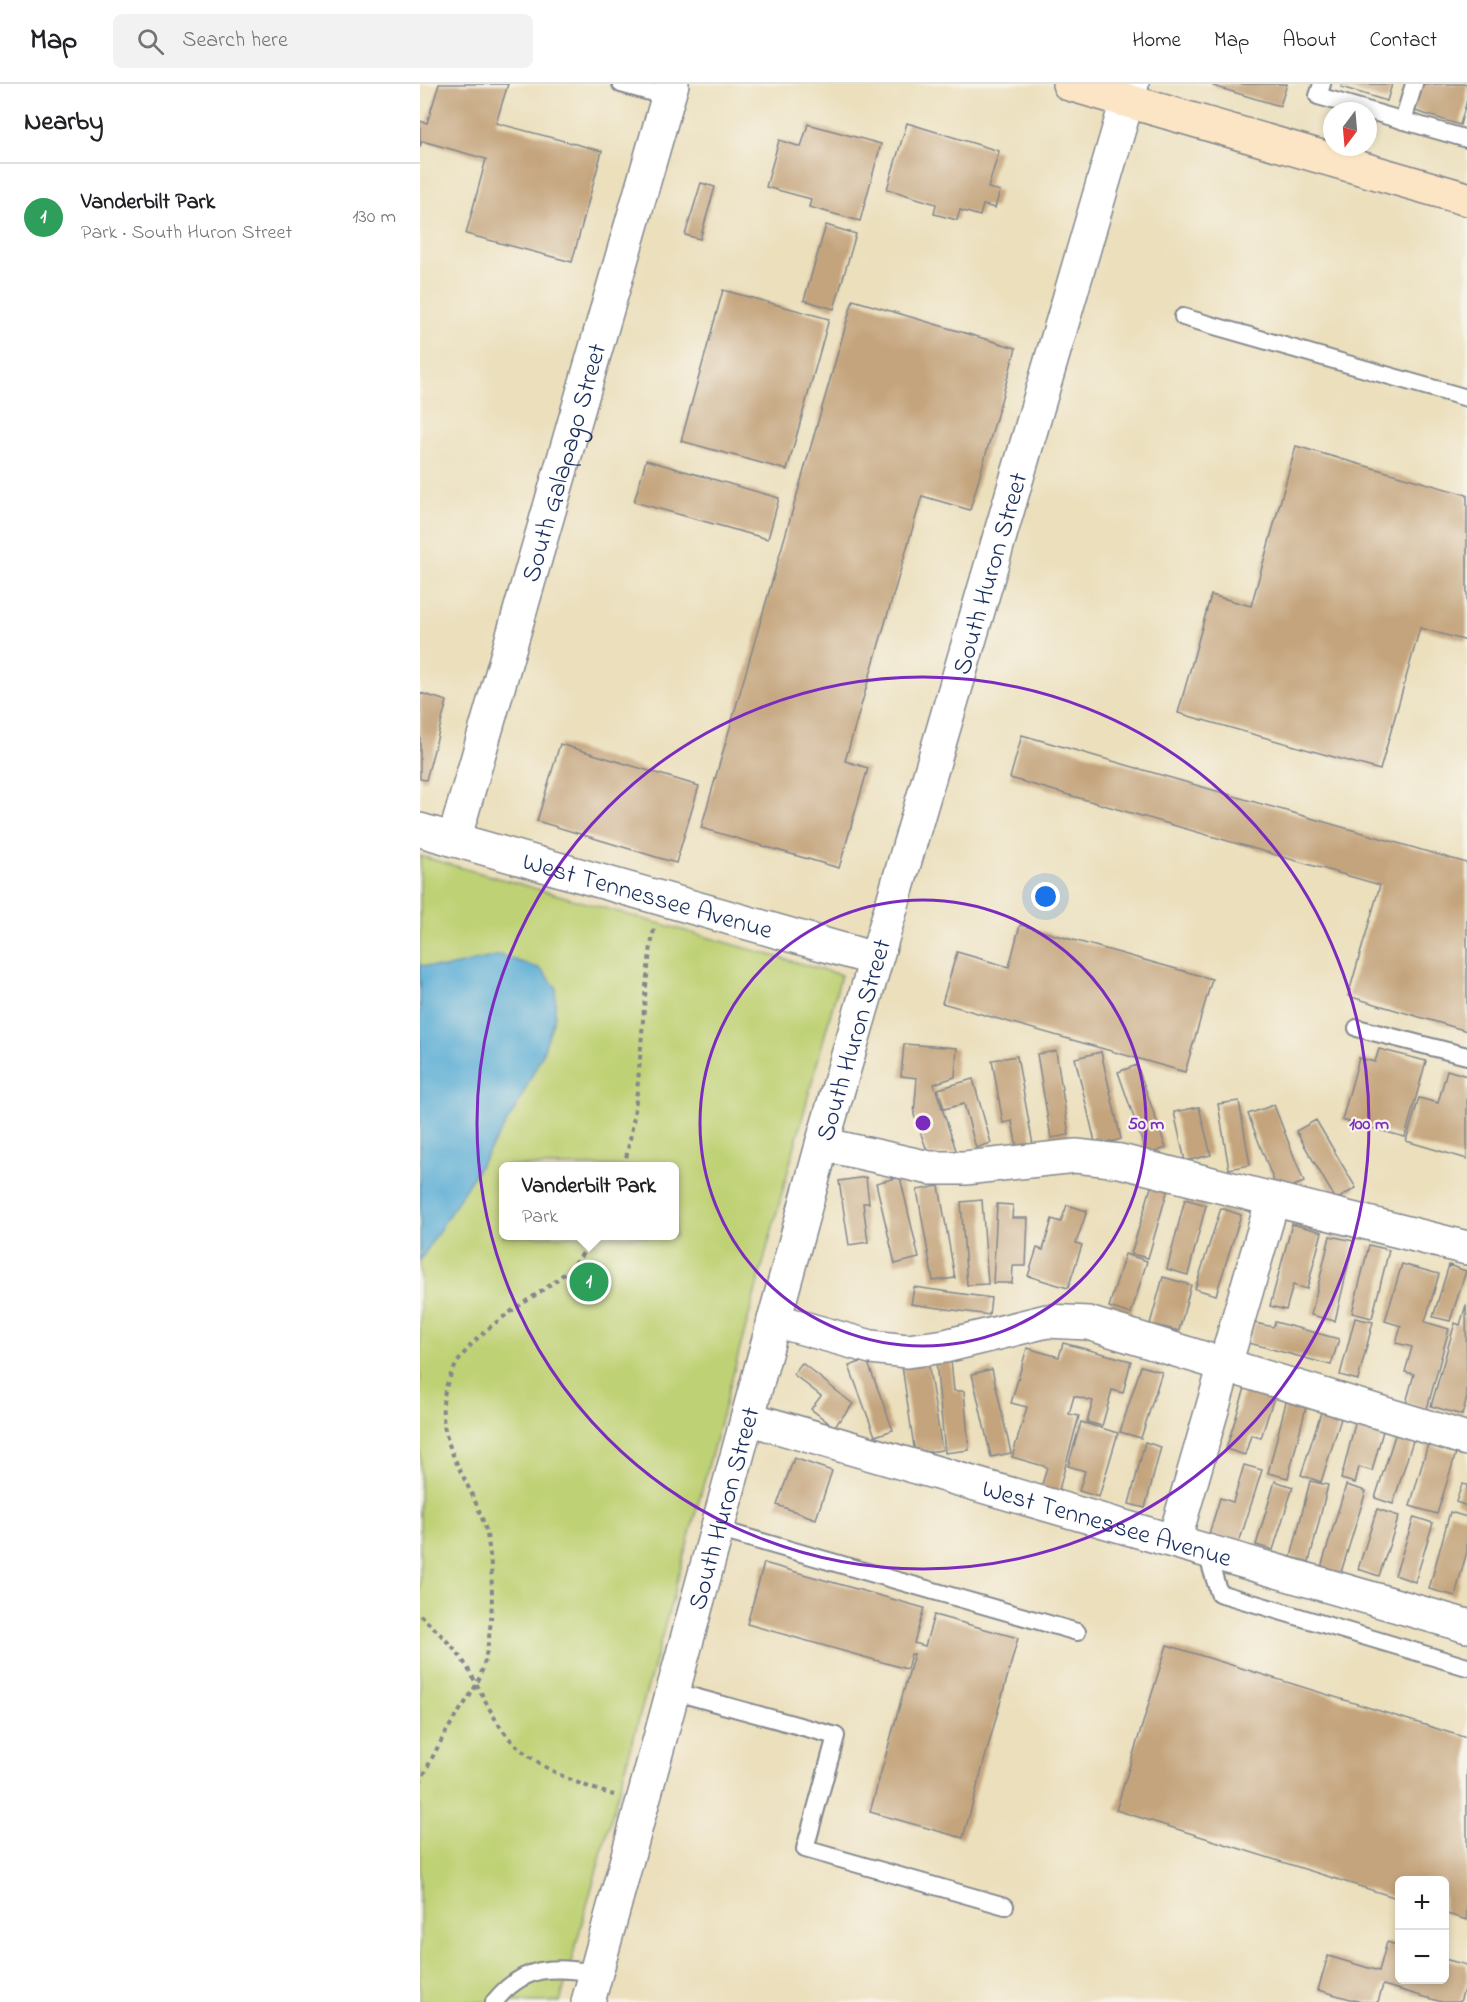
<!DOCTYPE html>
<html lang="en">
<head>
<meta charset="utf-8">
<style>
  :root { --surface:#fff; --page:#f2f2f2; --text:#202124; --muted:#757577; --line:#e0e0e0; --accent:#db2777 }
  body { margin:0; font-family:"Indie Flower",sans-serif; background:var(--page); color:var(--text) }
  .controls { position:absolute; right:18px; bottom:18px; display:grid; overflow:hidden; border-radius:9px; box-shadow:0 3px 9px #0003 }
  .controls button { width:54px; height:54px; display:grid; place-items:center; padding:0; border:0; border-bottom:2px solid var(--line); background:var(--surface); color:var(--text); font:30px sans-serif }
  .compass { position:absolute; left:903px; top:18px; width:54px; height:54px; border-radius:50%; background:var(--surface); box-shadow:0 3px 9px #0003; rotate:196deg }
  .you { position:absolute; left:626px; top:813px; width:21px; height:21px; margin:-15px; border:4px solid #fff; border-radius:50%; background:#1a73e8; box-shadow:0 0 0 9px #1a73e833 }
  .badge { display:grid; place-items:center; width:39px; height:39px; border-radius:50%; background:var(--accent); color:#fff; font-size:20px; font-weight:700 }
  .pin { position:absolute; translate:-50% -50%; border:3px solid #fff; box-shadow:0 2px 6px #0006 }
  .popup { position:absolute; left:79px; top:1078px; width:180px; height:78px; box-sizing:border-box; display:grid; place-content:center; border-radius:9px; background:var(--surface); filter:drop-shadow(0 2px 4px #0005); font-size:20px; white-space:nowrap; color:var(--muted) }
  .popup b { font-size:22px; color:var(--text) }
  .popup::after { content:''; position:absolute; left:50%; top:100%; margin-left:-12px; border:12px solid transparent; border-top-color:var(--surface) }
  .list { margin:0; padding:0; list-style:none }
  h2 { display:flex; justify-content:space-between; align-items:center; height:78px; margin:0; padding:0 24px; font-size:26px }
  h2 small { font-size:20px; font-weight:400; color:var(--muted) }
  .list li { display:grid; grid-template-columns:39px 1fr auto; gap:18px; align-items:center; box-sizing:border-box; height:108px; padding:0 24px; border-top:2px solid var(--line) }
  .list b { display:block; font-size:22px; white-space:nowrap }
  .list p { margin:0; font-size:20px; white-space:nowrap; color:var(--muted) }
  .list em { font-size:20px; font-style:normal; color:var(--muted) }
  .icon { flex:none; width:33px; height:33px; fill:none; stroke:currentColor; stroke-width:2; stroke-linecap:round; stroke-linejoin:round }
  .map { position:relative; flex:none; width:1047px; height:1918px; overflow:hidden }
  header { display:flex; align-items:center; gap:36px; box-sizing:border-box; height:84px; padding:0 30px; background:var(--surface); border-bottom:2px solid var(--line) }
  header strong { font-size:28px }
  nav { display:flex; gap:33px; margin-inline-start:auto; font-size:21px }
  .search { width:420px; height:54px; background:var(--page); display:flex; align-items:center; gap:15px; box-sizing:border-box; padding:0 21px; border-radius:9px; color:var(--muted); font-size:22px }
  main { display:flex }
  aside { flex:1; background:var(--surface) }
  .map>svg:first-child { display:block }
  .green { fill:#bfd174; stroke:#6d8069; stroke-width:1.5; fill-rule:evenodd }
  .water { fill:#5baed6; stroke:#3b6e9a; stroke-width:1.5 }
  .building { fill:#c4a47d }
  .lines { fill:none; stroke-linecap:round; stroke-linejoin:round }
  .lane-casing { stroke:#83878d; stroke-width:20 }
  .street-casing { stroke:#83878d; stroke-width:36 }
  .secondary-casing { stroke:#83878d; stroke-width:36 }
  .path { stroke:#83878d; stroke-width:4; stroke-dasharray:4.5 4.5; stroke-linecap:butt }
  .lane { stroke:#fff; stroke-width:16 }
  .street { stroke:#fff; stroke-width:33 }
  .secondary { stroke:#fce5c4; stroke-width:33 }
  .ring { fill:none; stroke:#7b2cbf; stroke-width:3 }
  .labels { text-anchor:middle; stroke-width:4.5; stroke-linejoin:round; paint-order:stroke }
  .street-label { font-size:26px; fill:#1b2f5e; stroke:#f7f3e8 }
  .centre { fill:#7b2cbf; stroke:#f7f3e8; stroke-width:3 }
  .ring-label { font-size:18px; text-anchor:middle; font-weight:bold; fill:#7b2cbf; stroke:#f7f3e8; stroke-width:4.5; stroke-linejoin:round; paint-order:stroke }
</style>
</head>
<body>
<header>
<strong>Map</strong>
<div class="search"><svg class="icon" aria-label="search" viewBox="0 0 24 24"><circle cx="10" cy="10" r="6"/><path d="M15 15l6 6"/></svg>Search here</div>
<nav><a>Home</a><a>Map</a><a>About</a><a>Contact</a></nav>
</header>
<main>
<aside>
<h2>Nearby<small></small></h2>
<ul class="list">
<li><span class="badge" style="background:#2e9e5b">1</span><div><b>Vanderbilt Park</b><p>Park · South Huron Street</p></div><em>130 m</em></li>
</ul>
</aside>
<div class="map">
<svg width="1047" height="1918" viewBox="0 0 1047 1918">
  <rect width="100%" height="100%" fill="#f7f3e8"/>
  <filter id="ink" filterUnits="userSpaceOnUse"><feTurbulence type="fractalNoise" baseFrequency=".0167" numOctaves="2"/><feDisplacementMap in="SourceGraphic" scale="12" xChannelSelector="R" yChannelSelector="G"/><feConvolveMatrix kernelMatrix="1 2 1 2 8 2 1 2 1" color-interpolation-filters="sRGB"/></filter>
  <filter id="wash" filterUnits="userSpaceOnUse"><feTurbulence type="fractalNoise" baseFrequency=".008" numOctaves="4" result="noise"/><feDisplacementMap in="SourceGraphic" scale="24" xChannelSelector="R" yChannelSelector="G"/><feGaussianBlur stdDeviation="1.35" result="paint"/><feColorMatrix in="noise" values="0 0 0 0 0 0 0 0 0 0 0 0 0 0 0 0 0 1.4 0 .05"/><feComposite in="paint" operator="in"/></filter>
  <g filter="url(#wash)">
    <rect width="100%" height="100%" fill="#ebdfbc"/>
    <path class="green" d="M0,772L421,891L255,1505L140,1918H0ZM84,1082H255V1152H84Z"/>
    <path class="water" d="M80,871L121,885L136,903L135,932L122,971L96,1024L0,1177V881L24,884Z"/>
    <g id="blocks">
      <path class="building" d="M19,0H88L76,39L182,67L152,178L46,150L66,75L2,57L0,63V37L7,39Z
        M794,0H867L860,22L793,2Z
        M922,0H972L967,17L921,3Z
        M1000,0H1047V16L1040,41L992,26Z
        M487,39L579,67L568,104L580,107L575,124L563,121L560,132L540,126L537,136L514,130L516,120L467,105Z
        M388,40L461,60L440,137L389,123L391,115L346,103L359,56L381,63Z
        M281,99L295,103L280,155L265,151Z
        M406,141L436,150L414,225L384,216Z
        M303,206L409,235L367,386L261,357Z
        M433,216L596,264L550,426L502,412L425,677L448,684L419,784L281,744Z
        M876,362L1047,411V557L1000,544L960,686L758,629L791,511L831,522Z
        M226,376L359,414L348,455L214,418Z
        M0,609L27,617L6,696L0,695Z
        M602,651L1047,779V947L928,912L960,801L590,694Z
        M140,660L279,702L256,779L117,737Z
        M600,841L792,895L765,988L522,919L537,868L589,883Z
        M484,960L537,964L535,993L514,1000L537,1069L509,1072L494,1031L497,994L481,992Z
        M959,965L1006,977L985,1053L922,1036L939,974L955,978Z
        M636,967L649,1051L631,1054L617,970Z
        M681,968L701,1055L676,1062L655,974Z
        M597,972L613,1061L597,1064L592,1037L583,1039L572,976Z
        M717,981L746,1064L727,1071L698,988Z
        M1027,986L1047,992V1075L986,1057L999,1014L1018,1019Z
        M553,995L571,1059L556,1064L544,1020L524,1025L518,1005Z
        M819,1017L830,1081L809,1085L798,1020Z
        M854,1021L884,1098L858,1108L828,1030Z
        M779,1023L791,1071L765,1077L754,1028Z
        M896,1036L936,1104L916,1116L876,1047Z
        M446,1093L449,1119H443L448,1158L429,1161L419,1097Z
        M480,1093L499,1174L475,1180L456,1099Z
        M732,1100L748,1105L728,1174L711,1170Z
        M519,1102L535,1194L513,1197L497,1106Z
        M765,1115L786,1121L768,1191L747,1185Z
        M562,1116L568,1200L547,1201L541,1118Z
        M577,1120L593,1121L592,1134H608L606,1182H593L592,1199H573Z
        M647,1121L667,1127L656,1159L662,1161L648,1204L608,1192L617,1164L623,1166L632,1135L641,1138Z
        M801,1124L821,1131L796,1211L775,1205Z
        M872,1140L902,1148L887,1205L873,1201L866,1226L850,1222Z
        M910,1152L934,1157L915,1237L891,1231Z
        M949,1161L969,1166L952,1234L932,1229Z
        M705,1170L727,1177L711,1230L689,1223Z
        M982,1180L1019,1190L1005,1238L1029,1245L1007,1325L986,1319L994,1290L985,1288L992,1263L976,1259L981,1242L965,1237Z
        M1029,1181L1046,1187L1030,1237L1013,1233Z
        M743,1193L771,1201L759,1247L730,1240Z
        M494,1203L571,1214L569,1231L491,1220Z
        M1046,1221L1047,1314L1042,1331L1011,1322L1035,1239L1040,1241Z
        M935,1234L953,1238L938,1296L920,1291Z
        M855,1238L919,1255L911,1281L829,1259L835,1239L853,1243Z
        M643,1259L711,1277L703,1309L692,1306L682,1342L667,1338L673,1317L654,1312L649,1330L659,1332L637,1413L620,1408L627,1383L592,1373L607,1323L591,1319L607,1264L639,1273Z
        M447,1276L473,1346L455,1352L429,1282Z
        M531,1276L534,1307H544L549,1366L525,1369L516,1277Z
        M508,1278L522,1366L495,1370L482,1282Z
        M382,1279L433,1320L414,1343L391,1325L401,1312L373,1290Z
        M721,1282L742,1288L721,1354L700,1348Z
        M572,1285L591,1369L571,1373L552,1290Z
        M825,1304L854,1313L841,1354L831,1351L825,1371L806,1365Z
        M869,1306L889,1311L868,1394L848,1389Z
        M903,1322L923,1328L901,1398L881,1391Z
        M936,1336L964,1343L952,1387L939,1383L935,1399L921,1395Z
        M661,1338L698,1349L679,1413L659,1407L665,1387L648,1382Z
        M977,1345L995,1350L973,1420L955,1414Z
        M725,1358L741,1363L725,1424L709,1420Z
        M1008,1360L1036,1369L1017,1430L990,1422Z
        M374,1374L412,1387L396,1435L357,1421Z
        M824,1381L842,1386L819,1459L789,1450L800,1414L813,1418Z
        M855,1397L873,1403L853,1466L836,1461Z
        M890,1397L908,1401L889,1478L871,1473Z
        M1042,1400L1047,1401V1422L1036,1418Z
        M926,1401L946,1407L919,1495L899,1490Z
        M957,1425L979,1432L959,1492L938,1485Z
        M1030,1428L1047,1433V1467L1035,1512L1009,1505Z
        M994,1433L1013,1439L995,1498L975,1491Z
        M344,1479L504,1524L494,1559L505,1562L514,1531L598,1554L543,1754L450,1728L494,1570H491L487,1585L327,1540Z
        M747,1561L1047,1654V1836L1024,1829V1796H980V1815L696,1726Z
        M967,1858L980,1862V1896H1024V1875L1047,1881V1895L1040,1918H1022L963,1901L958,1918H941L898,1906L908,1872L959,1887Z"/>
    </g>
  </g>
  <g filter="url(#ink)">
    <use href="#blocks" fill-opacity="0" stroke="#83878d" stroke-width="1.5"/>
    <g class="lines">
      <defs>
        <path id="lane" d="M201,0L248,13
          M902,0L898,12L1047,55
          M983,37L994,0
          M763,233L1047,314
          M937,944L1047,972
          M297,1445L657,1548
          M786,1467L799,1509L1047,1583
          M252,1607L416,1652L385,1765L585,1822
          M74,1918C104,1881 132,1882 176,1889"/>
        <g id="street">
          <path id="s1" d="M0,746L455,875"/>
          <path id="s2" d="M34,756L252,0"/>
          <path d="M402,1060L510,1084H545L656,1072L700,1077L1047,1164"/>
          <path d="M354,1236L451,1263L487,1267L525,1262L627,1237L668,1239L1047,1355"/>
          <path id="s3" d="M327,1334L1047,1542"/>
          <path d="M754,1457L853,1115"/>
          <path id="s4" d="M168,1918L405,1050L712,0"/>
        </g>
        <path id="secondary" d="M649,0L1047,115"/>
      </defs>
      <use href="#lane" class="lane-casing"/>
      <use href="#street" class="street-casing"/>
      <use href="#secondary" class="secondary-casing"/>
      <path class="path" d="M204,1082C224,1005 219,923 234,845
        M0,1531C17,1547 35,1563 47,1583C61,1606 71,1633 89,1654C115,1683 158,1701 194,1711
        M0,1699C10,1677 21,1656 34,1635C41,1624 50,1613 56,1601C66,1582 69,1556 71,1535C73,1509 72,1464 64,1440C49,1392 7,1349 29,1295C48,1249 96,1226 134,1198C150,1186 165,1168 176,1152"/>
      <use href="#lane" class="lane"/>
      <use href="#street" class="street"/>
      <use href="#secondary" class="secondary"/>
    </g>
  </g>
  <g class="ring">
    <circle cx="503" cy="1039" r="223"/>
    <circle cx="503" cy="1039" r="446"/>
  </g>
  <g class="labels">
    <g class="street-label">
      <text dy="9" stroke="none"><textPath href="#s2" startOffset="393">South Galapago Street</textPath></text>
      <text dy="9" stroke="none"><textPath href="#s4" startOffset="1484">South Huron Street</textPath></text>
      <text dy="9" stroke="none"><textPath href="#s1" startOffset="237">West Tennessee Avenue</textPath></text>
      <text dy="9" stroke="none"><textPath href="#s4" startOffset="998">South Huron Street</textPath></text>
      <text dy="9" stroke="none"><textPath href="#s4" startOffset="512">South Huron Street</textPath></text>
      <text dy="9" stroke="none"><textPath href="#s3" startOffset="375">West Tennessee Avenue</textPath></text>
    </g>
  </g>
  <circle cx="503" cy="1039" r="9" class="centre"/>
  <g class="ring-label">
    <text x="726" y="1045">50 m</text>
    <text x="949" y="1045">100 m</text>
  </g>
</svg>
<div class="controls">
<button>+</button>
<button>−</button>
</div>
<svg class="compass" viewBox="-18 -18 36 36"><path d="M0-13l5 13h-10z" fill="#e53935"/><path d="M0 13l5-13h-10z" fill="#757577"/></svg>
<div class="you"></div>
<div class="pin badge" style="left:169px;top:1198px;background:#2e9e5b">1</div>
<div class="popup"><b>Vanderbilt Park</b>Park</div>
</div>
</main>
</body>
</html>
